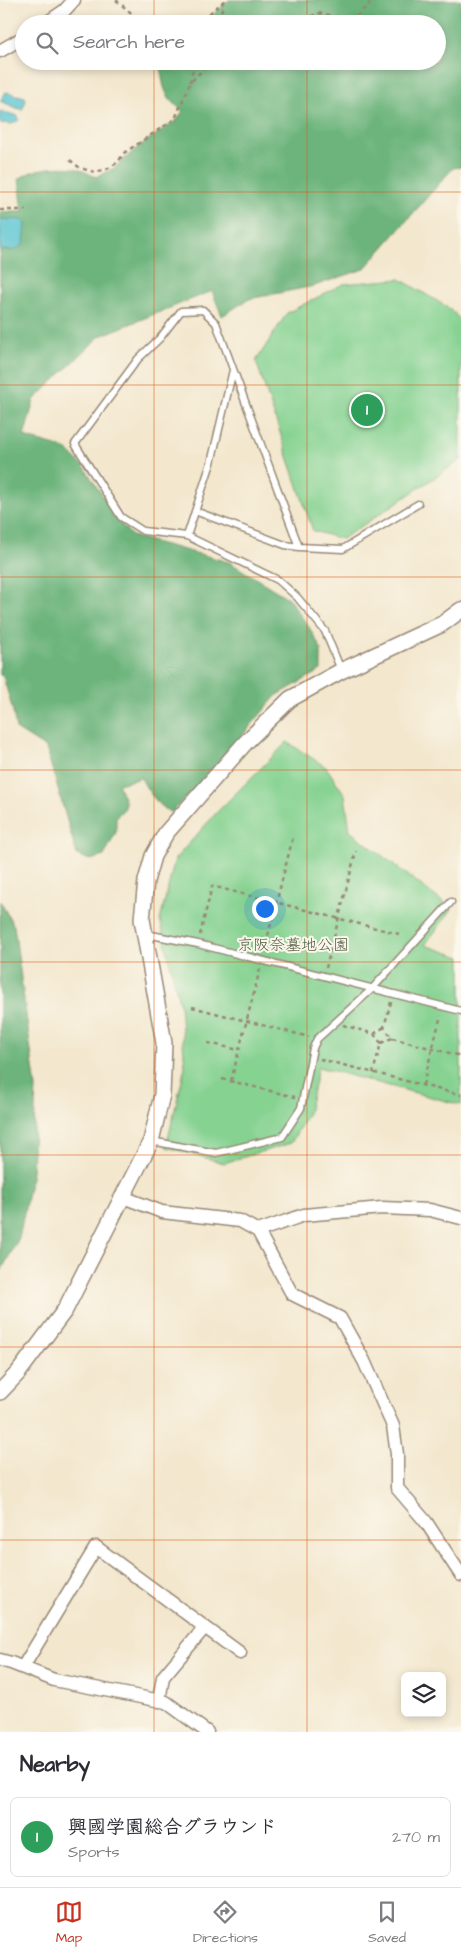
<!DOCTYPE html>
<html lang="en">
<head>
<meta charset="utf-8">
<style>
  :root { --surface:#fff; --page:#f7f7f7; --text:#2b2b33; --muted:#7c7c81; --line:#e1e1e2; --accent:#c8321e }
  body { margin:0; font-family:"Architects Daughter","Klee One",sans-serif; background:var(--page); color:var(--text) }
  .controls { position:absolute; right:15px; bottom:15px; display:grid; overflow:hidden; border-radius:8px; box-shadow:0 2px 8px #0003 }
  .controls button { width:45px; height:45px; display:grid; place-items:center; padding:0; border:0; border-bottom:1px solid var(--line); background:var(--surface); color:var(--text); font:25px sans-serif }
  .you { position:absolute; left:264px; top:908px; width:18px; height:18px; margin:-12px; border:4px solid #fff; border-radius:50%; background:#1a73e8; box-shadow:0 0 0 8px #1a73e833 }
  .badge { display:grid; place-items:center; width:32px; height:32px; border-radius:50%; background:var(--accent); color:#fff; font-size:16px; font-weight:700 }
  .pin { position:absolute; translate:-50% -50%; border:2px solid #fff; box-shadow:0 1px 5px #0006 }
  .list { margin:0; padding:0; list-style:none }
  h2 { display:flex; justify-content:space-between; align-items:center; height:65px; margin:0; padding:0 20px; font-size:21px }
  h2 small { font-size:16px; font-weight:400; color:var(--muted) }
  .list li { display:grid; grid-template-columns:32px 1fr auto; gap:15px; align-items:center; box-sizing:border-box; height:80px; margin:0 10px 10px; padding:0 10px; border:1px solid var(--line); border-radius:8px }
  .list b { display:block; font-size:19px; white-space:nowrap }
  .list p { margin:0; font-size:16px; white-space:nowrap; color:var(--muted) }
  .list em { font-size:16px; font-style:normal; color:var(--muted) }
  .icon { flex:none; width:28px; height:28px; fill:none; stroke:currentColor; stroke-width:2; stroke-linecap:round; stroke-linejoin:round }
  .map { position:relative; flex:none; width:461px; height:1732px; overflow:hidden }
  .search { position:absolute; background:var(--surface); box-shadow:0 2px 8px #0003; left:15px; right:15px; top:15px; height:55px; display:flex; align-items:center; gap:12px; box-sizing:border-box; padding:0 18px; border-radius:28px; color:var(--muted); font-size:19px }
  .sheet { height:155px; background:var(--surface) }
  nav { display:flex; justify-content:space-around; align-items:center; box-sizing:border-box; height:70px; border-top:1px solid var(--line); background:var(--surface); font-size:14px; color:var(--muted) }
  nav a { display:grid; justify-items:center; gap:2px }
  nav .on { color:var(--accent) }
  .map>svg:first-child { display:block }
  .green { fill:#85d291; stroke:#607e58 }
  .forest { fill:#6cb47b; stroke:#546f4c }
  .water { fill:#59c5d1; stroke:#4a7878 }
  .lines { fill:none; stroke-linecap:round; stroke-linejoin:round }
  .service-casing { stroke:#978876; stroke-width:9 }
  .minor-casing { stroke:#978876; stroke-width:15 }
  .tertiary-casing { stroke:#978876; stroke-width:18 }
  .path { stroke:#978876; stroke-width:2.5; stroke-dasharray:4 4; stroke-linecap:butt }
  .service { stroke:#fff; stroke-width:6 }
  .minor { stroke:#fff; stroke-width:12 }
  .tertiary { stroke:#fff; stroke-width:15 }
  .grid { fill:none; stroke:#df570d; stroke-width:1; stroke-opacity:0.55 }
  .labels { text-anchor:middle; stroke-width:4; stroke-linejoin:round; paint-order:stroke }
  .park-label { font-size:16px; fill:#515c40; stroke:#fbf7ec }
</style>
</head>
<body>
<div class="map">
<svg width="461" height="1732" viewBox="0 0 461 1732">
  <rect width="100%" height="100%" fill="#fbf7ec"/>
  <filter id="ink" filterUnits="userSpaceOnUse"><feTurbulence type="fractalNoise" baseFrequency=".02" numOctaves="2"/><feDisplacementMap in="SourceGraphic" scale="10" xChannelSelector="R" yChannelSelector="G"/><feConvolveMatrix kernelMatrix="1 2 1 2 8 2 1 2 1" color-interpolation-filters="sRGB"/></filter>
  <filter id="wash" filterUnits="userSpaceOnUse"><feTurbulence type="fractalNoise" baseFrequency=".0096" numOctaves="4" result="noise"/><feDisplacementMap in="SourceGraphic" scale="20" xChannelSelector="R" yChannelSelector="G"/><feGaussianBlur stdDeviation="1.12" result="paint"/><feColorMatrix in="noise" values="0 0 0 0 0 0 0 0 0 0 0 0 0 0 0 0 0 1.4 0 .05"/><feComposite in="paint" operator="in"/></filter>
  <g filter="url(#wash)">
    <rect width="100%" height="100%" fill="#f3e7cd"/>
    <path class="green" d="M400,279L452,310L461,322V460L342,539L313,531L256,361L287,313L343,284Z
      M287,742L326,767L345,795L350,831L452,909L425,945L461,957V1105L318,1067L308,1113L291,1143L224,1163L166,1147L185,1067L180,1006L160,920L175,859L218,811Z"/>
    <path class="forest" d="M229,0H461V167L453,168L364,269L314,286L249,299L222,316L212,291L100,336L34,400L24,437L66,449L85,468L118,521L132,536L229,562L288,598L309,627L321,649V670L276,696L230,750L171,813C156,803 149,793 141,778L118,784L125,801V808L116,817V832L104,856L90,860L77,855L46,748L16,729L13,711L3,676L0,675V212H23L19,179C32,168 57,166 73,168C81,169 89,174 96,177L114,168L138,147L177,120L183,111C163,96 162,85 161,61H437V24H203Z
      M0,901L14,926L36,1088L32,1172L19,1238L0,1273Z"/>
    <path class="water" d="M6,92L25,97L26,100L22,110L0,101Z
      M0,111L18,116L19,120L12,124L0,123Z
      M0,219L23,220L26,224L24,244L14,250H0Z"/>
  </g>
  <g filter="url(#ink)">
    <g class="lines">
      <defs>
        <path id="service" d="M195,511L285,545L299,547
          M187,536L211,463L233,370
          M341,670L325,631L297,597L278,580L187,536L143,531L121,517L75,444L138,359L160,338L181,311L203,310L216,323L299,547L343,549L418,504
          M146,934L198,944L461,1011
          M151,1141L216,1153L282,1137L301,1108L313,1048L317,1039L372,989L451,902"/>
        <path id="minor" d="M45,24L64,11L74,0
          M0,51L24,37
          M123,1197L162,1212L240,1221L258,1231L292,1294L340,1318L364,1361L393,1426L397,1454V1488L426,1522L461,1575
          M258,1231L304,1215L382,1208L430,1210L461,1218
          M0,1660L11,1663L54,1680L166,1702L207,1732
          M23,1667L96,1547L240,1653
          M159,1701L163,1677L205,1627"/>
        <path id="tertiary" d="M0,1392L18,1373L65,1310L151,1141L162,1095L164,1043L142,919L146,881L153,856L166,833L246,742L290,699L341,671L442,624L461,610"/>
      </defs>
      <use href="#service" class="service-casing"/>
      <use href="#minor" class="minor-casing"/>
      <use href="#tertiary" class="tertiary-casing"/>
      <path class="path" d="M116,0L144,24
        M197,24L225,0
        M211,24L224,7L222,2
        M297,24L318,13L351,20L356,17L373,0
        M190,82L195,61
        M70,160L80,168L95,172L107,169L118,162L124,153L175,119L190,83L211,61
        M0,210H26
        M200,935L212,886L399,934
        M264,951L293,837
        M326,968L356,851
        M391,1002L384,1027L392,1038L461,1056
        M192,1007L309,1037
        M343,1025L374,1034L381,1043L373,1073
        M374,1034L384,1027
        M208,1043L239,1050
        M381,1043L392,1038
        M320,1059L461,1095
        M222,1079L295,1097
        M231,1081L260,969
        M423,1085L441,1015"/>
      <use href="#service" class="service"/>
      <use href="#minor" class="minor"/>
      <use href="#tertiary" class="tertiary"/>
    </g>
  </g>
  <path class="grid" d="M154,0V24M307,0V24M154,61V1732M307,61V1732M0,192H461M0,385H461M0,577H461M0,770H461M0,962H461M0,1155H461M0,1347H461M0,1540H461"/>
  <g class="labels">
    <g class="park-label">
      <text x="293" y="950">京阪奈墓地公園</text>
    </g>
  </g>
</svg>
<div class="controls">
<button><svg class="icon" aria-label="layers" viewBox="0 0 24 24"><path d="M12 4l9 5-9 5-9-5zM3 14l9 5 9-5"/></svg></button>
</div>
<div class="you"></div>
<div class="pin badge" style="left:367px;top:410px;background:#2e9e5b">1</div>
<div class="search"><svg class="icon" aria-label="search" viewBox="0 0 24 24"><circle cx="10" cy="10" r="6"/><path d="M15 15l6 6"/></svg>Search here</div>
</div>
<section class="sheet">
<h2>Nearby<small></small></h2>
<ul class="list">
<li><span class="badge" style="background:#2e9e5b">1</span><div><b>興國学園総合グラウンド</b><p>Sports</p></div><em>270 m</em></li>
</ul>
</section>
<nav>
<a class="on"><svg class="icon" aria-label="map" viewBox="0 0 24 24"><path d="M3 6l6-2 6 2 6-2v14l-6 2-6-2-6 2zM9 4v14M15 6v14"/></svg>Map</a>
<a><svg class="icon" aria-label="directions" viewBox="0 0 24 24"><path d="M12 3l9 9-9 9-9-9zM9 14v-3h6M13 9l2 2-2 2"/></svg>Directions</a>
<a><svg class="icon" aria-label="saved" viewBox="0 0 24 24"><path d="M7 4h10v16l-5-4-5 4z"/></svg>Saved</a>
</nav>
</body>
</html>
